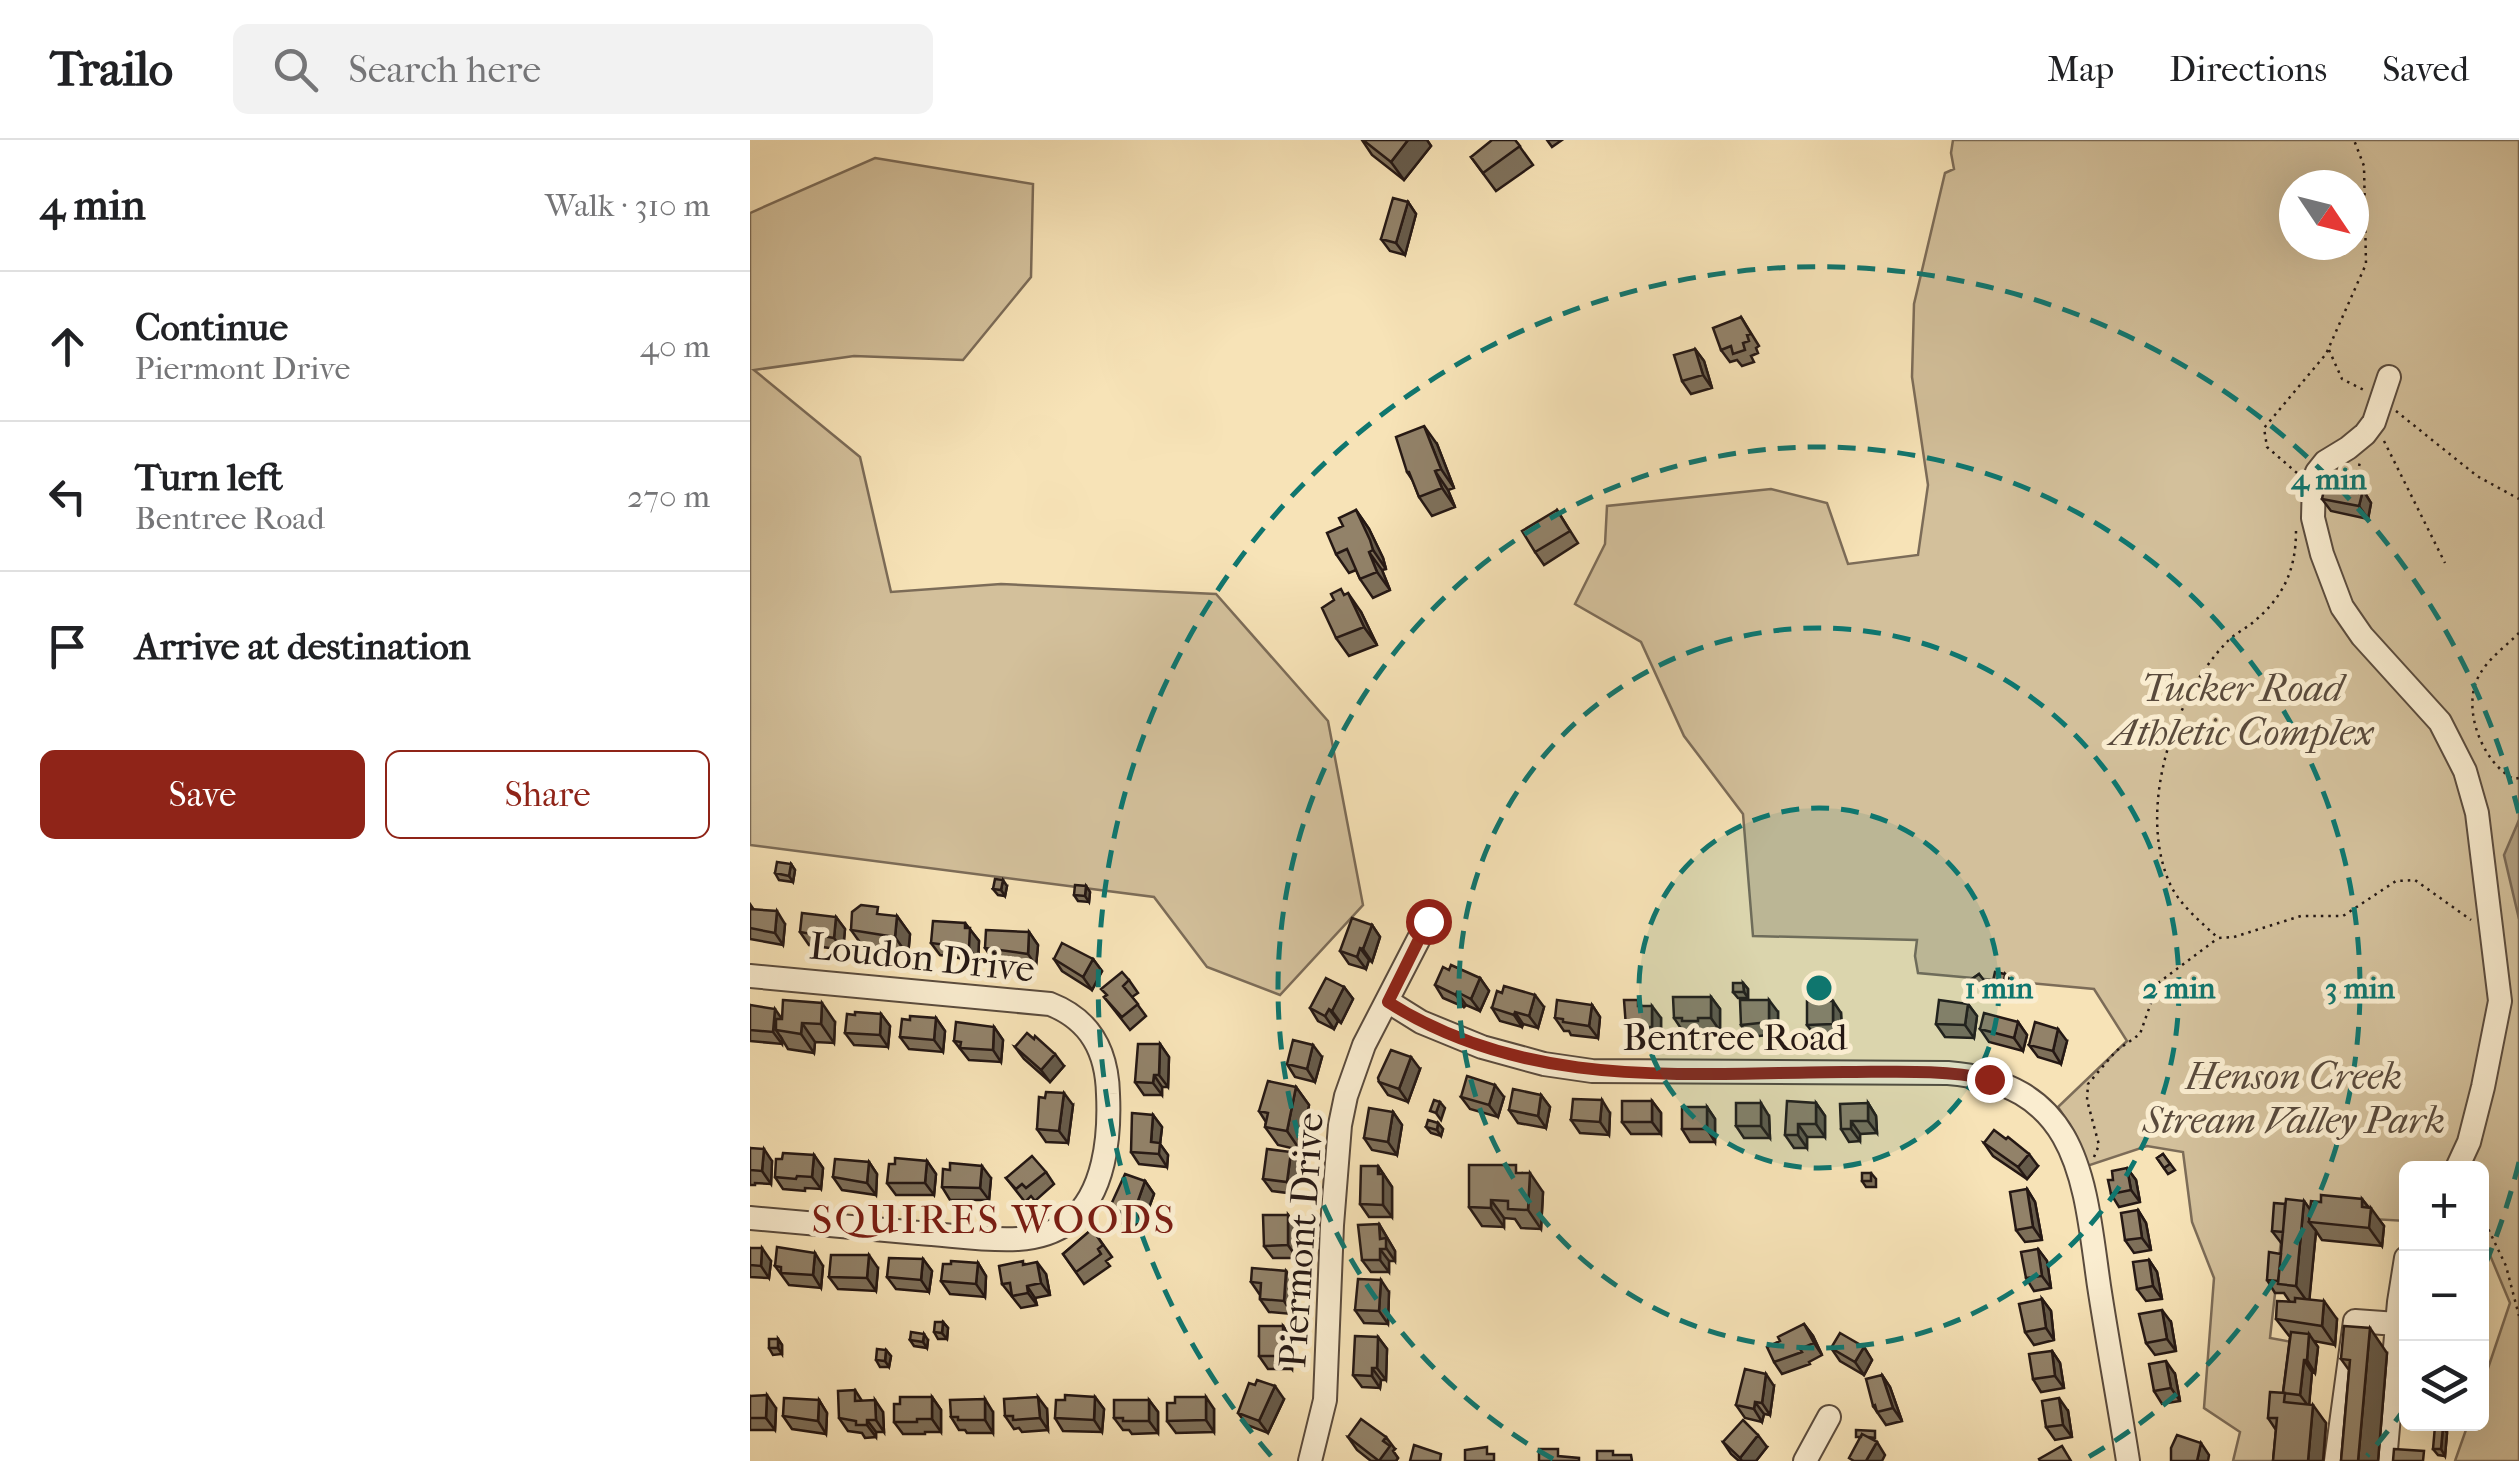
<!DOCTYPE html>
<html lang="en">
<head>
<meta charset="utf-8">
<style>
  :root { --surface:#fff; --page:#f2f2f2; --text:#202124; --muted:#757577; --line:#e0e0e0; --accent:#8f2418 }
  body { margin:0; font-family:"IM FELL French Canon",serif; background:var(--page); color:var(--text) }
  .controls { position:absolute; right:30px; bottom:30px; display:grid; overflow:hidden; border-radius:15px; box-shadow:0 10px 40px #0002 }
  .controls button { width:90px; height:90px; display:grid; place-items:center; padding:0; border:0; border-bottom:2px solid var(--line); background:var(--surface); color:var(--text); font:50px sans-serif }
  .compass { position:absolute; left:1529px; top:30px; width:90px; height:90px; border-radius:50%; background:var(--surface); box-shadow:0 10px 40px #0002; rotate:125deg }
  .stop { position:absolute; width:30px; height:30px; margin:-22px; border:8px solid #8f2418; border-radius:50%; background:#fff }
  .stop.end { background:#8f2418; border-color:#fff; box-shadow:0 2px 10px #0008 }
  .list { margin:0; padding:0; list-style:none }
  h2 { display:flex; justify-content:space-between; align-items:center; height:130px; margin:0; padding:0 40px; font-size:42px }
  h2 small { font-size:32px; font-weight:400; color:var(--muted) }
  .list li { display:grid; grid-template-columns:65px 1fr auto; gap:30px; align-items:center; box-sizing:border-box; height:150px; padding:0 40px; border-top:2px solid var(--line) }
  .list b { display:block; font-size:38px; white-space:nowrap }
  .list p { margin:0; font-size:32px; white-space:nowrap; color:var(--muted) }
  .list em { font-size:32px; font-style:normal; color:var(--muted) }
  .actions { display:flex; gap:20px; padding:30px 40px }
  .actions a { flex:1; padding:22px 0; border:2px solid var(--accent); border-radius:15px; text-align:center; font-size:35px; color:var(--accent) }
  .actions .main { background:var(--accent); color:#fff }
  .icon { flex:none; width:55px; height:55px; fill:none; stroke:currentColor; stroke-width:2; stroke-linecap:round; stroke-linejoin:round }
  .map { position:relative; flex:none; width:1769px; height:1321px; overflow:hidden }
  header { display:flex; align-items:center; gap:60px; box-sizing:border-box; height:140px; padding:0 50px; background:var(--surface); border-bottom:2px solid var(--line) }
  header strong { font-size:48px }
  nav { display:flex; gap:55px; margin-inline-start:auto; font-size:35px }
  .search { width:700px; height:90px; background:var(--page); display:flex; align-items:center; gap:25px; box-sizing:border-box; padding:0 35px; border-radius:15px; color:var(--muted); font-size:38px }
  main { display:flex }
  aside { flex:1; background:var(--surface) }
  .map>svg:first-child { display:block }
  .green { fill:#d3c09b; stroke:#7c6c58; stroke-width:2.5; fill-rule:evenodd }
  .water { fill:#b09e80; stroke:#786855; stroke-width:2.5 }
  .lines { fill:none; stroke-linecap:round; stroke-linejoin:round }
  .minor-casing { stroke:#5a4b3d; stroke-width:26 }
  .path { stroke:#251814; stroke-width:2.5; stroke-dasharray:2.5 5; stroke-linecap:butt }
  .minor { stroke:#faedd0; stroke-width:22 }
  .wall { fill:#7e705a; stroke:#251814; stroke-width:2.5 }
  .shaded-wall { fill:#665b4a; stroke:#251814; stroke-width:2.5 }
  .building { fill:#928269; stroke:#251814; stroke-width:2.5 }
  .route { stroke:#8f2418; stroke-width:12 }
  .ring { fill:none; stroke:#0f766e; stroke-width:5; stroke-dasharray:18 12 }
  .labels { text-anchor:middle; stroke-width:10; stroke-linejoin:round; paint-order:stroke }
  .park-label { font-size:38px; font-style:italic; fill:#594a3c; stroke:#faedd0 }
  .street-label { font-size:38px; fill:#251814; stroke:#faedd0 }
  .neighbourhood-label { font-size:40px; letter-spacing:2.5px; fill:#7a1f14; stroke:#faedd0 }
  .centre { fill:#0f766e; stroke:#faedd0; stroke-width:5 }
  .ring-label { font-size:30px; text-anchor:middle; font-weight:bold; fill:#0f766e; stroke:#faedd0; stroke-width:10; stroke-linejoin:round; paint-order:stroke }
</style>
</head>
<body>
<header>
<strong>Trailo</strong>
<div class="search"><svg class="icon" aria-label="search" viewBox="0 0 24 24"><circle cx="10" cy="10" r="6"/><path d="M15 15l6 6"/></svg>Search here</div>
<nav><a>Map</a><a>Directions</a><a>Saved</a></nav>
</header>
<main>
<aside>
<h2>4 min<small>Walk · 310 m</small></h2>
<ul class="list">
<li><svg class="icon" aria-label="ahead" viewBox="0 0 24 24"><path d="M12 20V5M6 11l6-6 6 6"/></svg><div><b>Continue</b><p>Piermont Drive</p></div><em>40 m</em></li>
<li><svg class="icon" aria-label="left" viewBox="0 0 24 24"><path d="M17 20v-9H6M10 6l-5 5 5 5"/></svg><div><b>Turn left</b><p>Bentree Road</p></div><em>270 m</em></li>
<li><svg class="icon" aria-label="arrive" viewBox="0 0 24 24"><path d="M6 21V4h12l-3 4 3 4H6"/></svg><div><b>Arrive at destination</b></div></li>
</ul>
<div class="actions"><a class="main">Save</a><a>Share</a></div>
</aside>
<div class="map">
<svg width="1769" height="1321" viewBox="0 0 1769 1321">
  <rect width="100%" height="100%" fill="#f7e3b7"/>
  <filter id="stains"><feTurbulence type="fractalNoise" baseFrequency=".002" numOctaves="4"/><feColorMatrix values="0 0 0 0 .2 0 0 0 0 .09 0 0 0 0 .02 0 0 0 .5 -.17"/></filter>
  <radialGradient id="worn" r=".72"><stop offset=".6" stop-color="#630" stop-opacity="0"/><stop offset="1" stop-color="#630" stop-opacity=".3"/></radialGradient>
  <path class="green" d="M1203,0H1769V1321H1705L1718,1284H1732V1246L1760,1163L1732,1096V1028H1656V1081L1534,1074L1520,1198L1542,1202L1532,1321H1483L1490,1292L1454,1268L1464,1138L1442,1082L1433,1012L1397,1006L1337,1026L1325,993L1308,967L1377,901L1344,849L1168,833L1165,816L1167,800L1003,796L993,674L934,596L891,502L825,464L855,404L857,366L1021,349L1077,363L1098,424L1168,415L1178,345L1162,237L1164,164L1195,33L1204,29L1201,13ZM1544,45H1604V105H1544Z
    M125,18L283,44L281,137L213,220L104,216L4,230L110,317L141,452L251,444L466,454L578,581L613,765L530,855L457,827L404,757L0,705V73Z"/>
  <path class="water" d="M1769,680V779L1754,715Z"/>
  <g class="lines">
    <defs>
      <path id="minor" d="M1639,237L1624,282L1615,294L1598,308L1575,322L1567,332L1564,340L1563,378L1572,414L1592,467L1612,496L1690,582L1715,631L1727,673L1750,861L1733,947L1719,1002L1707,1028
        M0,836L300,864C341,880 357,912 358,954C360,996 355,1054 319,1082C304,1093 286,1098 268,1099C235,1101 201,1095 169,1093C112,1088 56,1083 0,1078
        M639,862L671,882L732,907L794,924L842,931L1198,933C1331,944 1334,1041 1349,1146C1358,1205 1369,1263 1378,1321
        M560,1321L575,1260L582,1085L590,985L596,956L614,905L678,781
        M1055,1321L1079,1277
        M1586,1321L1605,1181L1647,1184
        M1635,1321L1649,1162L1656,1118"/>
    </defs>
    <use href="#minor" class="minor-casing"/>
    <path class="path" d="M1579,210L1592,239L1614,250
      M1646,271L1727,336L1769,359
      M1634,301L1695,423
      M1547,333L1517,307L1514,288L1576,214L1616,124L1614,26L1604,0
      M1604,348L1610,322
      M1546,391C1546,432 1532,459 1501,484C1493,490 1483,495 1476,503C1422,559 1386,673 1421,746C1431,766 1452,783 1468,798L1484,797L1551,776H1593L1646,741L1665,740L1721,780
      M1769,493C1756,506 1739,518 1730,534C1710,566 1732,623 1764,639L1769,638
      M1344,1017L1349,1005L1337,960L1338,944L1366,911L1390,894L1408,843L1467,799
      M1732,1076L1756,1126L1769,1176"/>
    <use href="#minor" class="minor"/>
  </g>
  <path class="wall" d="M612,0H677L681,6L654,40L622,15Z
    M765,0L783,25L746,51L721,17Z
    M797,0H812L802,7Z
    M658,62L666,74L655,115L640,111L631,99Z
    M991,177L1009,206L1006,208L1008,213L1001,216L1004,222L992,226L987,220L980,222L971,210Z
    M945,209L954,221L962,248L941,254L932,241Z
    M687,304L704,348L698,350L705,367L682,376L669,357L663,341L657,332Z
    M1595,339L1601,348L1613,350L1621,363L1618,379L1581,371L1572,359Z
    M606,370L619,389L633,418L636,429L632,430L640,450L623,458L610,439L606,430L599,433L586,414L593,386Z
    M807,370L828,403L794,425L785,412Z
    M595,455L611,472L627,505L599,516L586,498Z
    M41,724L45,730L43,742L29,740L25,733Z
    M257,746L255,756L248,755L243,749Z
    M336,746L340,752L339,762L328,761L324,755Z
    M0,764L4,770L35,784L33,805L0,799Z
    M147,776L160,794L158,816L114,808L101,790Z
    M86,777L95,789L93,810L59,805L50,792Z
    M215,783L229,801L228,821L190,815L181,803Z
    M622,785L630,797L622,822L619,820L616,829L599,824L590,811Z
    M279,792L288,805L286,826L243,820L235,808Z
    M304,819H343L352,831L342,850L312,831Z
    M699,830L730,838L739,851L730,871L716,865L714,867L693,858L685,845Z
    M1229,834L1241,851L1235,856L1222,839Z
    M1255,834L1260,840L1258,849L1248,847L1243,841Z
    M379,840L388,853L382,857L396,876L380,890L354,857Z
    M993,843L998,849V858H988L983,852Z
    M594,847L603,859L591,883L588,881L584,889L568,881L560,868Z
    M961,857L970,869V891H956V894H941L939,890H932L924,878Z
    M1218,864L1227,876L1224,898L1195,897L1186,884Z
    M0,865L32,879L85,882L84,903L65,902L64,913L38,909L32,899V904L0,901Z
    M842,865L850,877L848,898L821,895L819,891H814L805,878Z
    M892,866L911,878V900H885L876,887Z
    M794,867L788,888L773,884L772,887L750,881L742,868Z
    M1028,872V894L999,897L991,885Z
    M1091,873L1092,896L1066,897L1057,885Z
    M131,874L140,886L138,907L104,905L95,893Z
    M186,878L195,891L193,912L159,909L150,897Z
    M1268,882L1277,895L1273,911L1239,902L1230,889Z
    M244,887L253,900L251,922L219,920L204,901Z
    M1317,901L1311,924L1288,917L1279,905Z
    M410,904L419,917L418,947H412V955H394L385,942Z
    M265,907L314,926L300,942L274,919Z
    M572,917L565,942L545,937L537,924Z
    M670,929L658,962L638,955L629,942Z
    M546,947L559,965L550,1010L528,1005L515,987L516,982L509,971Z
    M791,955L800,967L796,988L768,983L759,970Z
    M711,957H754L748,977L720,969Z
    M902,961L911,973V994H881L872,982Z
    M1066,963L1075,976V997H1057V1008H1044L1035,995Z
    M1118,963L1126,976L1127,993L1110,994V1001L1099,1002L1091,989Z
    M323,965L318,1003L296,1002L287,989Z
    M957,967L965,979V1002H940L932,989Z
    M643,972L652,985L647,1015L622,1010L614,998Z
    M860,973L859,995L830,993L821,980Z
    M403,975L412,987L410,1004L418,1015L417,1027L389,1024L381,1012Z
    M1019,976L1020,998H994L986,986Z
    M688,983L693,989L691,996L681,993L676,987Z
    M1234,1003L1288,1026L1277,1039L1243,1016Z
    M0,1008L22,1021L21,1044L5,1043V1045H0Z
    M541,1012L550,1025L546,1054L522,1051L513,1039Z
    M1413,1014L1425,1030L1418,1034L1407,1018Z
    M64,1015L73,1028L71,1049L55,1048V1051L33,1049L25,1037L32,1019Z
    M177,1021L186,1034L184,1055H146L137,1043L145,1024Z
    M119,1022L127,1034L126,1055L92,1050L83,1037Z
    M628,1026L642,1047V1077H619L610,1064Z
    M1377,1028L1386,1040L1390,1062L1369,1067L1361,1054L1363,1040Z
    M200,1030L241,1038L239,1060H200L192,1047Z
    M296,1032L304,1044L285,1061L281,1056L275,1062L256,1038Z
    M772,1033L793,1052L791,1089L771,1088L765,1079L754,1078V1087L732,1086L719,1067Z
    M1121,1033L1126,1039V1047H1116L1112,1041Z
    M395,1041L404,1054L393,1084L387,1082L385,1088L368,1082L359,1069Z
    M1277,1049L1285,1062L1292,1100L1275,1102L1266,1090Z
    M1612,1059L1634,1086L1632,1106L1572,1100L1566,1091L1559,1160L1587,1179L1585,1205L1564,1201L1568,1207L1565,1233L1562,1232L1559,1264L1576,1283L1573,1321H1523L1526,1290L1518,1278L1533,1253L1540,1197L1526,1179L1540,1162L1534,1153H1525L1517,1140L1531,1114L1532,1104L1522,1091L1535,1064L1554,1061L1560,1070L1571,1062Z
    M1388,1070L1396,1083L1401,1110L1384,1113L1375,1100Z
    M538,1075L546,1087L547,1118H523L514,1106Z
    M629,1084L645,1111V1121H639V1132H621L612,1120Z
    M342,1089L362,1117L356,1121L360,1126L334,1144L313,1114Z
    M0,1108L21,1121L19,1138L0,1137Z
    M1288,1109L1297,1121L1301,1148L1284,1151L1276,1138Z
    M173,1119L182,1131L179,1152L146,1149L137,1137Z
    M1399,1120L1407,1132L1412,1159L1396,1161L1387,1149Z
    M228,1123L236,1136L235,1157L200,1154L191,1141Z
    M275,1124L296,1134L300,1155L285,1158L287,1165L271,1168L252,1144Z
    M25,1126H73L71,1148L39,1145Z
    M128,1128L126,1151L88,1149L79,1137Z
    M536,1131L545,1143L542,1174L519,1172L510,1159V1155L501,1142Z
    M639,1152L638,1184L614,1183L605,1170Z
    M1292,1159L1301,1171L1304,1200L1284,1205L1275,1192Z
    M193,1182L198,1188L197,1199H188L184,1192Z
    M1421,1182L1426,1211L1405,1215L1396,1203Z
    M1054,1184L1063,1196L1072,1215L1059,1222L1060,1224L1032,1234L1024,1222L1030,1201Z
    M533,1186L542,1198V1229H518L509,1216Z
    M628,1197L637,1209L636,1240H631L630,1248L612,1247L603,1235Z
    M28,1199L32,1205V1214L23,1215L19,1208Z
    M160,1200H178L177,1208L164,1206Z
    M1114,1207L1122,1220L1114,1235L1090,1221L1081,1208Z
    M136,1210L141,1216L139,1227H130L126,1220Z
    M1302,1211L1310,1223L1314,1248L1291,1252L1283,1239Z
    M1637,1213L1628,1321H1591L1599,1230L1591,1219Z
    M1425,1234L1430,1261L1412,1264L1404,1251Z
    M1132,1235L1140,1247L1152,1281L1136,1285L1123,1266Z
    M505,1245L534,1259L518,1293L497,1285L488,1273Z
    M1024,1246L1020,1275L1014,1274L1012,1282L995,1278L986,1265Z
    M105,1250L112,1261L133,1272L134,1292H126V1297L115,1298L112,1293L98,1291L89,1278Z
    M0,1256L26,1268L25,1290H0Z
    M182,1257L191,1270V1292H175V1294H153L144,1282L150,1264Z
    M345,1257L354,1269L352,1292L313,1291L305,1278L315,1260Z
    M69,1260L77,1273L76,1294L42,1289L33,1276Z
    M399,1260L408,1272V1293L382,1294L379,1290H373L364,1278Z
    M425,1263L464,1269V1292L426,1293L417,1281Z
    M297,1269L298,1290L272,1292L269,1288L264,1289L255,1276Z
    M1318,1271L1322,1297L1305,1300L1296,1287Z
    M243,1272V1293H217L215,1290H209L201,1277Z
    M1697,1293L1695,1316L1688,1315L1683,1309Z
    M598,1297L645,1309L643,1311L648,1318L646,1321H621L607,1310Z
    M973,1302L1017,1307L1006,1321H989L981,1314Z"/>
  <path class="shaded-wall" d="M658,0H677L681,6L654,40L641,22Z
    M658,62L666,74L655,115L646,103Z
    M945,209L954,221L962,248L953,235Z
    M674,286L687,304L704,348L691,329Z
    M685,331L698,350L705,367L692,348Z
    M1613,350L1621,363L1618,379L1609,366Z
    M606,370L619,389L633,418L636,429L623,410Z
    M619,412L632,430L640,450L627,432Z
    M598,453L611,472L627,505L614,487Z
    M41,724L45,730L43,742L39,736Z
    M253,740L257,746L255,756L251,750Z
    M336,746L340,752L339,762L335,756Z
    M27,771L35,784L33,805L25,793Z
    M147,776L160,794L158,816L145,797Z
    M86,777L95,789L93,810L84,798Z
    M215,783L229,801L228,821L219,808Z
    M622,785L630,797L622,822L613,809Z
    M279,792L288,805L286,826L278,814Z
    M610,808L619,820L616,829L607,817Z
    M343,819L352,831L342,850L333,837Z
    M1255,834L1260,840L1258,849L1254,842Z
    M730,838L739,851L730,871L721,859Z
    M993,843L998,849V858L994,852Z
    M594,847L603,859L591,883L582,871Z
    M707,852L716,865L714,867L706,855Z
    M785,855L794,867L788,888L779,876Z
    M961,857L970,869V891L961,878Z
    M1019,860L1028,872V894L1019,882Z
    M1083,861L1091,873L1092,896L1083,884Z
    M72,863L85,882L84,903L71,884Z
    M1218,864L1227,876L1224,898L1215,885Z
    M842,865L850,877L848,898L839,886Z
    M902,866L911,878V900L902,887Z
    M25,869L34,882L26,890L32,899V904L23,892Z
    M579,869L588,881L584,889L575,876Z
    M765,872L773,884L772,887L764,875Z
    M131,874L140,886L138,907L130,895Z
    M186,878L195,891L193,912L184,900Z
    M1268,882L1277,895L1273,911L1264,898Z
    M52,883L65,902L64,913L51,894Z
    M244,887L253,900L251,922L243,910Z
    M1308,889L1317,901L1311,924L1303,911Z
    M410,904L419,917L418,947L409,935Z
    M563,905L572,917L565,942L557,929Z
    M305,914L314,926L300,942L291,930Z
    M661,917L670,929L658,962L649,949Z
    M404,935L412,947V955L403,943Z
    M745,945L754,957L748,977L739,965Z
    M546,947L559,965L550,1010L537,991Z
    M314,953L323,965L318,1003L309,991Z
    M791,955L800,967L796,988L788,976Z
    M852,960L860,973L859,995L850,982Z
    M902,961L911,973V994L902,982Z
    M690,962L695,968L691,980L686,973Z
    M1011,963L1019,976L1020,998L1011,986Z
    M1066,963L1075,976V997L1066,984Z
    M1118,963L1126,976L1127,993L1118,981Z
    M957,967L965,979V1002L957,989Z
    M643,972L652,985L647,1015L638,1002Z
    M403,975L412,987L410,1004L418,1015L417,1027L401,1002Z
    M1101,981L1110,994V1001L1101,989Z
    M688,983L693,989L691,996L687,990Z
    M1048,984L1057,997V1008L1048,995Z
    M14,1009L22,1021L21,1044L12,1031Z
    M541,1012L550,1025L546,1054L537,1042Z
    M1279,1014L1288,1026L1277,1039L1268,1027Z
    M64,1015L73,1028L71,1049L62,1037Z
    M177,1021L186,1034L184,1055L175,1043Z
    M119,1022L127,1034L126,1055L117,1043Z
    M232,1026L241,1038L239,1060L230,1048Z
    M628,1026L642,1047V1077L633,1065Z
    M1377,1028L1386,1040L1390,1062L1381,1050Z
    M780,1033L793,1052L791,1089L778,1070Z
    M395,1041L404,1054L393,1084L384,1072Z
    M1277,1049L1285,1062L1292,1100L1283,1087Z
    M1612,1059L1621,1071V1068L1634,1086L1632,1106L1619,1088L1612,1067Z
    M741,1060L754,1078V1087L741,1068Z
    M1554,1061L1567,1079L1559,1082L1566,1091L1559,1164L1546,1146Z
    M378,1070L387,1082L385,1088L376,1075Z
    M1388,1070L1396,1083L1401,1110L1392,1098Z
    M538,1075L546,1087L547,1118L538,1105Z
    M629,1084L645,1111V1121L630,1099Z
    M12,1108L21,1121L19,1138L11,1126Z
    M630,1109L639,1121V1132L630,1120Z
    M1288,1109L1297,1121L1301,1148L1292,1136Z
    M65,1113L73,1126L71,1148L63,1135Z
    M119,1115L128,1128L126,1151L117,1138Z
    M173,1119L182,1131L179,1152L171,1140Z
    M1399,1120L1407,1132L1412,1159L1403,1146Z
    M287,1122L296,1134L300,1155L291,1143Z
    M228,1123L236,1136L235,1157L226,1144Z
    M536,1131L545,1143L542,1174L534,1161Z
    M631,1140L639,1152L638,1184L629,1171Z
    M277,1146L285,1158L287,1165L278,1153Z
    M1292,1159L1301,1171L1304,1200L1296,1188Z
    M1574,1161L1587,1179L1585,1205L1572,1186Z
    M1412,1170L1421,1182L1426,1211L1417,1199Z
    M193,1182L198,1188L197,1199L192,1193Z
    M1054,1184L1063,1196L1072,1215L1064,1203Z
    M533,1186L542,1198V1229L533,1216Z
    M1620,1188L1637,1213L1628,1321H1608Z
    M174,1194L178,1200L177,1208L173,1202Z
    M1559,1194L1568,1207L1565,1233L1557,1220Z
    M628,1197L637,1209L636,1240L627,1228Z
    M28,1199L32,1205V1214L28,1208Z
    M1114,1207L1122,1220L1114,1235L1105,1222Z
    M136,1210L141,1216L139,1227L135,1221Z
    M1302,1211L1310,1223L1314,1248L1305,1236Z
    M1554,1220L1562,1232L1559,1267L1550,1255Z
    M1416,1221L1425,1234L1430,1261L1421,1248Z
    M622,1228L631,1240L630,1248L622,1236Z
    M1016,1234L1024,1246L1020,1275L1012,1263Z
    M1132,1235L1140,1247L1152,1281L1143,1268Z
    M525,1246L534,1259L518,1293L509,1281Z
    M17,1255L26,1268L25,1290L16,1278Z
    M182,1257L191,1270V1292L182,1279Z
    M288,1257L297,1269L298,1290L290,1278Z
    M345,1257L354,1269L352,1292L344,1280Z
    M456,1257L464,1269V1292L456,1280Z
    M1309,1258L1318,1271L1322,1297L1313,1285Z
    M235,1259L243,1272V1293L235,1280Z
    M69,1260L77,1273L76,1294L68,1281Z
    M125,1260L133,1272L134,1292L126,1280Z
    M399,1260L408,1272V1293L399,1281Z
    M1005,1262L1014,1274L1012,1282L1004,1269Z
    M1563,1265L1576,1283L1573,1321H1558Z
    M117,1280L126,1292V1297L117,1285Z
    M1693,1287L1697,1293L1695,1316L1691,1309Z
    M1008,1295L1017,1307L1006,1321H992L990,1318Z
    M636,1297L645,1309L643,1311L648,1318L646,1321H629L633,1301Z
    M1127,1302L1135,1315L1132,1321H1116Z
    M1451,1303L1459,1315L1458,1321H1447Z"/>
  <path class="building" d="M613,0H658L641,22Z
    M742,0H765L770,6L733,33L721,17Z
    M643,58L658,62L646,103L631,99Z
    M991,177L1001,194L997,195L999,201L993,203L995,210L983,214L981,206L971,210L963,188Z
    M945,209L953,235L932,241L924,215Z
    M674,286L691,329L685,331L692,348L669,357L659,332H657L646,297Z
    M1577,336L1595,339L1593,346L1613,350L1609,366L1572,359Z
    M606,370L620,400L623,410L619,412L627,432L610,439L597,409L586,414L577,393L593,386L589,378Z
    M807,370L820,391L785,412L772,391Z
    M591,449L594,455L598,453L614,487L586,498L572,468L584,460L581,454Z
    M27,722L41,724L39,736L25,733Z
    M245,739L253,740L251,750L243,749Z
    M325,745L336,746L335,756L324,755Z
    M111,765L128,767L127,774L147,776L145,797L101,790L102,772Z
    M0,769L27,771L25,793L0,788Z
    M52,773L86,777L84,798L50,792Z
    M602,778L622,785L613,809L610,808L607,817L590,811Z
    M183,781L215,783V788H220L219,808L181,803Z
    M236,790L279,792L278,814L235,808Z
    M312,803L343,819L333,837L304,819Z
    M701,825L730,838L721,859L707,852L706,855L685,845L693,827L699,830Z
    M372,832L379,840L373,846L388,864L372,877L354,857L357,855L351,849Z
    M1245,832L1255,834L1254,842L1243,841Z
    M1229,834L1237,844L1231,849L1222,839Z
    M576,838L594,847L582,871L579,869L575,876L560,868Z
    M983,843H993L994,852H983Z
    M754,846L785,855L779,876L765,872L764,875L742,868L747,851L752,853Z
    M923,857H961V878H948V881H932V878H924Z
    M33,860L72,863L71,884L52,883L51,894L26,890V879H32Z
    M807,860L842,865L839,886L813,882V879L805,878Z
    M874,860H888V866H902V887H876Z
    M990,860H1019V882L991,885Z
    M1189,860L1218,864L1215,885L1186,884Z
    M1057,861H1083V884L1057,885Z
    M0,865L25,869L23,892L0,890Z
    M105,872L131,874L130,895L95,893L97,874L105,875Z
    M1234,873L1268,882L1264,898L1230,889Z
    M160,876L186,878L184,900L150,897L152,879L160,880Z
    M206,882L244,887L243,910L210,908L211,902L204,901Z
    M1285,882L1308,889L1303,911L1279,905Z
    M277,893L284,899L285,896L305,914L291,930L265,907Z
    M543,900L563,905L557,929L537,924Z
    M388,904H410L409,935H404L403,943L385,942Z
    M641,910L661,917L649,949L629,942L628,938Z
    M717,936L745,945L739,965L711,957Z
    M518,941L546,947L537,991L515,987L518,973L509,971Z
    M763,949L791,955L788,976L759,970Z
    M296,952L314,953L309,991L287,989L289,957L295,958Z
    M823,959L852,960L850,982L821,980Z
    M684,960L690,962L686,973L680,971Z
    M872,961H902V982H872Z
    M1037,961L1066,963V984H1048V995H1035Z
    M986,963H1011V986H986Z
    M1118,963V981H1101V989H1091L1090,964Z
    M932,967H957V989H932Z
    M619,968L643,972L638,1002L614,998Z
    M382,973L403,975L401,1002L410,1003L409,1014L381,1012Z
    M678,980L688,983L687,990L676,987Z
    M1244,990L1256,999L1258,997L1279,1014L1268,1027L1234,1003Z
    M0,1008L14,1009L12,1031L0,1030Z
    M517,1009L541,1012L537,1042L513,1039Z
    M33,1013L64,1015L62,1037L47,1036L46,1039L25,1037L26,1019H32Z
    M1413,1014L1420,1024L1414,1028L1407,1018Z
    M282,1016L296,1032L276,1048L272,1044L266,1049L256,1038Z
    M145,1018L177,1021L175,1043H137L139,1024H145Z
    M85,1019L119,1022L117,1043L83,1037Z
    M200,1023L232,1026L230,1048L192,1047L193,1029L200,1030Z
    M719,1025H766V1033H780L778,1070L758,1069V1061L741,1060V1068L719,1067Z
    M611,1026H628V1034H633V1065L610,1064Z
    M1377,1028L1381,1050L1361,1054L1358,1040H1363L1362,1031Z
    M1112,1033H1121V1041H1112Z
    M375,1034L395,1041L384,1072L378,1070L376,1075L359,1069Z
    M1277,1049L1283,1087L1266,1090L1260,1052Z
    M1571,1055L1612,1059V1067L1621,1068L1619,1088L1559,1082L1561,1061L1571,1062Z
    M1536,1059L1554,1061L1546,1146L1528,1144Z
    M1524,1063L1535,1064L1533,1092L1522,1091Z
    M1388,1070L1392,1098L1375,1100L1371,1073Z
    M513,1075H538V1105L514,1106Z
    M629,1084L630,1099L636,1098V1109H630V1120H612L608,1085Z
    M342,1089L353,1105L348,1109L351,1114L326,1132L313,1114Z
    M27,1107L65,1113L63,1135L31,1133V1127L25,1126Z
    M0,1108H12L11,1126L0,1125Z
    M1288,1109L1292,1136L1276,1138L1271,1112Z
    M1519,1112L1531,1114L1528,1141L1517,1140Z
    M81,1115H119L117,1138L79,1137Z
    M139,1118L173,1119L171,1140L137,1137Z
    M1399,1120L1403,1146L1387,1149L1383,1122Z
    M201,1121L228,1123L226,1144L191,1141L193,1124H201Z
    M273,1121V1125L287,1122L291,1143L277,1146L278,1153L262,1156L260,1143L252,1144L249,1126Z
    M502,1128L536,1131L534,1161L510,1159L511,1143L501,1142Z
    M608,1139L631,1140L629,1171L605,1170Z
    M1545,1158L1574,1161L1572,1186L1526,1179L1527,1161L1545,1162Z
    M1292,1159L1296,1188L1275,1192L1269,1164Z
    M1412,1170L1417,1199L1396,1203L1389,1174Z
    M185,1182H193L192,1193L184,1192Z
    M1054,1184L1064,1203L1050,1209L1052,1212L1024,1222L1017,1207L1030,1201L1028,1197Z
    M509,1186H533V1216H509Z
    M1594,1186L1620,1188L1608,1321H1591L1600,1220L1591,1219Z
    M161,1192L174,1194L173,1202L160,1200Z
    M1541,1192L1559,1194L1557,1220H1554L1550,1255L1533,1253Z
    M1090,1193L1114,1207L1105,1222L1081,1208Z
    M605,1196L628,1197L627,1228H622V1236L603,1235Z
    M19,1199H28V1208H19Z
    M127,1209L136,1210L135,1221L126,1220Z
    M1302,1211L1305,1236L1283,1239L1279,1214Z
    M1416,1221L1421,1248L1404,1251L1399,1224Z
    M995,1229L1016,1234L1012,1263L1005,1262L1004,1269L986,1265Z
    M1132,1235L1143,1268L1127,1272L1125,1265L1123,1266L1116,1239Z
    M507,1240L525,1246L509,1281L488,1273L499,1243L505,1245Z
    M105,1250V1261L125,1260L126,1280H117V1285H106V1281L89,1278L88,1251Z
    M1520,1252L1535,1253L1534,1262L1563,1265L1558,1321H1523L1527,1278H1518Z
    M17,1255L16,1278H0V1256Z
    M315,1255L345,1257L344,1280L305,1278L306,1260H315Z
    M150,1257H182V1279H167V1282H144V1264H150Z
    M288,1257L290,1278L263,1280V1276H255L254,1259Z
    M425,1257H456V1280L417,1281V1263H425Z
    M34,1258L69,1260L68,1281L33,1276Z
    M1309,1258L1313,1285L1296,1287L1292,1261Z
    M235,1259V1280H208V1277H201L200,1260Z
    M364,1260H399V1281H373V1278H364Z
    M611,1279L636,1297L633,1301L640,1306L629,1321L598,1297Z
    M993,1280L1008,1295L990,1318L973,1302Z
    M1685,1286L1693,1287L1691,1309H1683Z
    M1106,1290L1125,1291V1298L1118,1297L1112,1294L1111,1297H1106Z
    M1112,1294L1127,1302L1116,1321H1104L1099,1318Z
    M1427,1295L1451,1303L1447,1321H1421V1308Z
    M664,1305L691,1314L690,1321H660Z
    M1312,1306L1321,1321H1290L1289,1319Z
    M737,1307V1314H744V1321H715V1310Z
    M789,1309H808V1316L829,1318V1321H789Z
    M1644,1309L1674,1311L1673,1321H1643Z
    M847,1311H863V1315H881L882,1321H847Z"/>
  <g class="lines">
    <path class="route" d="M678,781L638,862C778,951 936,933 1094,932C1142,932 1192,929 1239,939"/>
  </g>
  <circle cx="1069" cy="848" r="180" fill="#0f766e" fill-opacity=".12"/>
  <g class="ring">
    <circle cx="1069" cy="848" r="180"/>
    <circle cx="1069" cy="848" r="360"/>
    <path d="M803 1319A541 541 0 1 1 1335 1319"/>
    <path d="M1769 1022A721 721 0 0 1 1733 1130M1656 1267A721 721 0 0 1 1617 1316M521 1316A721 721 0 1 1 1769 674"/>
  </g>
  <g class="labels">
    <g class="park-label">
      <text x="1492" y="561">Tucker Road<tspan x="1492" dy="44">Athletic Complex</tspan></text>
      <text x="1544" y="949">Henson Creek<tspan x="1544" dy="44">Stream Valley Park</tspan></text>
    </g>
    <g class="street-label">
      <text transform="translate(172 817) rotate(6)" y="13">Loudon Drive</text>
      <text x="985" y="910">Bentree Road</text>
      <text transform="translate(551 1100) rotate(-86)" y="13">Piermont Drive</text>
    </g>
    <g class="neighbourhood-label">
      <text x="244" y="1093">SQUIRES WOODS</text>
    </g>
  </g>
  <circle cx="1069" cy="848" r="15" class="centre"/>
  <g class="ring-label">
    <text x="1579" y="349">4 min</text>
    <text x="1249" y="858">1 min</text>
    <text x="1429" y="858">2 min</text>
    <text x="1610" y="858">3 min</text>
  </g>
  <rect width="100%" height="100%" filter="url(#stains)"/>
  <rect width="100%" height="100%" fill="url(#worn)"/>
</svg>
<div class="controls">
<button>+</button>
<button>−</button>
<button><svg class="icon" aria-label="layers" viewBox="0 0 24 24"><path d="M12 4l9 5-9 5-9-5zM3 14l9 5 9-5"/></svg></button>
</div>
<svg class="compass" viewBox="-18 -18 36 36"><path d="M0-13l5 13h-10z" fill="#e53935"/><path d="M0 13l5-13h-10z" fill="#757577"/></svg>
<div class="stop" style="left:678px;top:781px"></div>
<div class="stop end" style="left:1239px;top:939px"></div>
</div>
</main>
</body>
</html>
